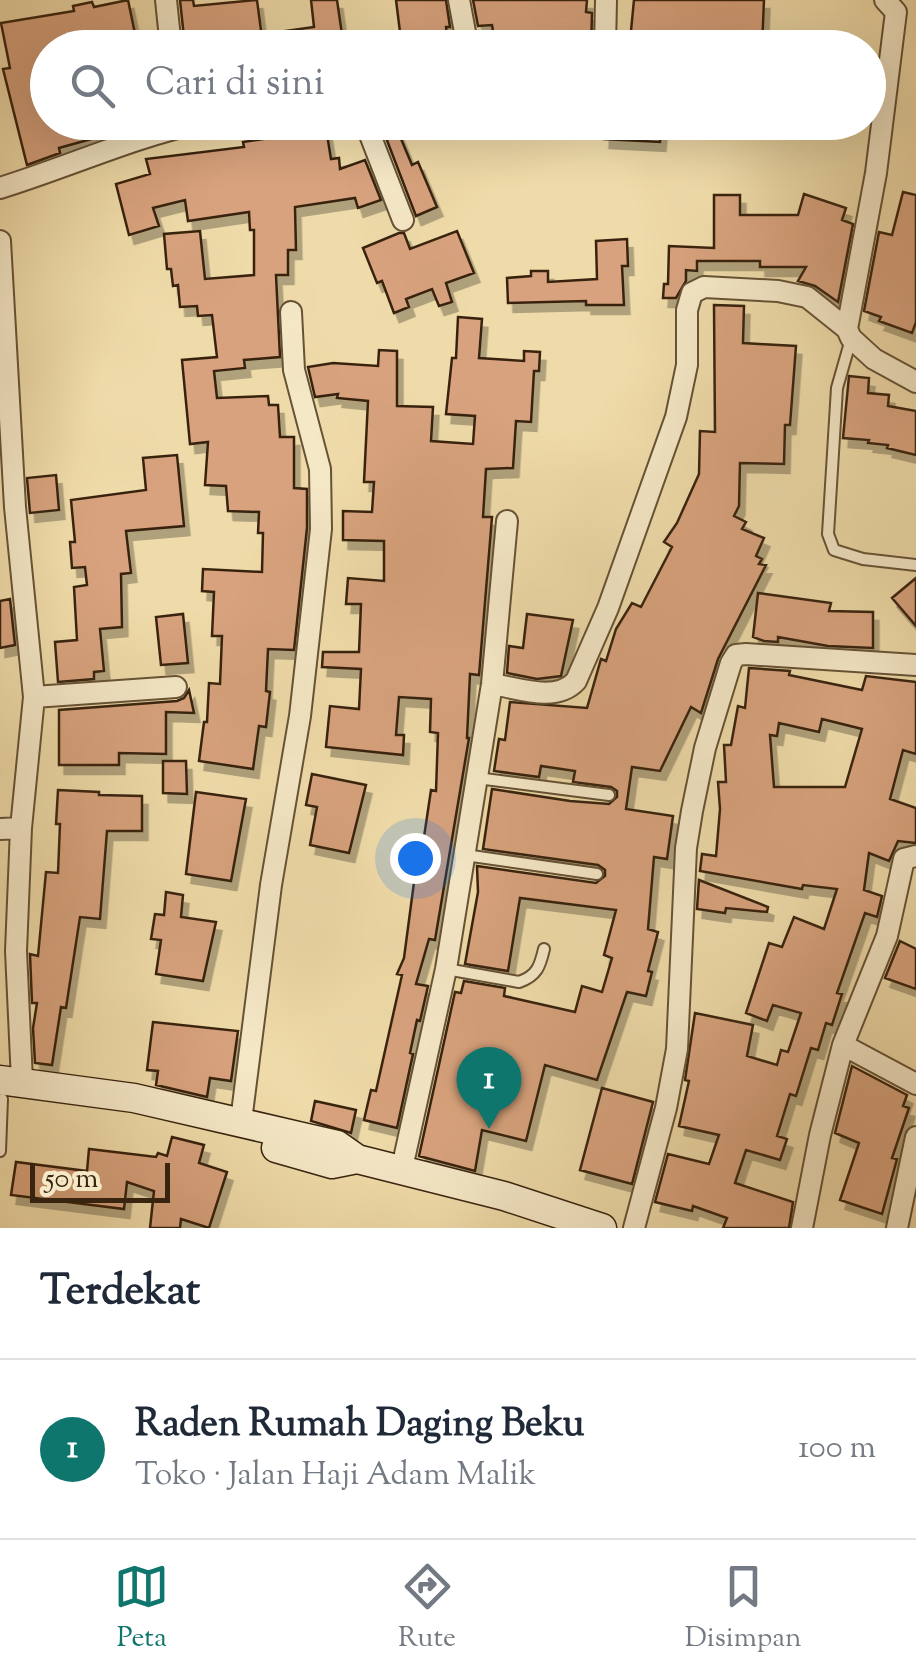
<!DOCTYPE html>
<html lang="id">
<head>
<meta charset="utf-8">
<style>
  :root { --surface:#fff; --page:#f2f2f3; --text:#1f2937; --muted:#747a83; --line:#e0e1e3; --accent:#0f766e }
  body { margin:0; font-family:"Sorts Mill Goudy",serif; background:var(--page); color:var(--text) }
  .scale { position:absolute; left:30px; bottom:25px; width:140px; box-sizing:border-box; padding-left:10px; border:5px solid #392410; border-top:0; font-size:28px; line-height:35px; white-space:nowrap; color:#392410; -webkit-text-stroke:8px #f5e8c7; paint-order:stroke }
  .you { position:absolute; left:415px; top:858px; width:35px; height:35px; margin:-25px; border:8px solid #fff; border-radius:50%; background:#1a73e8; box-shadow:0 0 0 15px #1a73e833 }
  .badge { display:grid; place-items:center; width:65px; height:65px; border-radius:50%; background:var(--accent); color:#fff; font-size:32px; font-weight:700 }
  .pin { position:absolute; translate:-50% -82px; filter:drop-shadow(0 2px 5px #0008) }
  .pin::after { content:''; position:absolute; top:52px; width:35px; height:30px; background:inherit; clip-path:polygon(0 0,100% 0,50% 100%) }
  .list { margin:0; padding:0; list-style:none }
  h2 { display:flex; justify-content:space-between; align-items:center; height:130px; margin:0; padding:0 40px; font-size:42px }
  h2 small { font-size:32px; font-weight:400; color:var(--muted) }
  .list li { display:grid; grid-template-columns:65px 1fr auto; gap:30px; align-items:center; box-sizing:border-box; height:180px; padding:0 40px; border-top:2px solid var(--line) }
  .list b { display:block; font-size:38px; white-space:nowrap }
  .list p { margin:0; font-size:32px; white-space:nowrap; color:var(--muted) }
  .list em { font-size:32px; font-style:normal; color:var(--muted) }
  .icon { flex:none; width:55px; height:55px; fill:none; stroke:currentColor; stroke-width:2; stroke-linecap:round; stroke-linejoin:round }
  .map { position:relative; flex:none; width:916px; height:1228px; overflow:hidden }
  .search { position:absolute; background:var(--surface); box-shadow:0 10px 40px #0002; left:30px; right:30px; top:30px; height:110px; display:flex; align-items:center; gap:25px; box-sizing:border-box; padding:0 35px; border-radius:55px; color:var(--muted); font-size:38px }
  .sheet { height:310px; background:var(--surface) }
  nav { display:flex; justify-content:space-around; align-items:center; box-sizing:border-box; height:140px; border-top:2px solid var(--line); background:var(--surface); font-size:28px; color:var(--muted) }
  nav a { display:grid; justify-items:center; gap:5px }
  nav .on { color:var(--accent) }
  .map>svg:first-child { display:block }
  .building { fill:#d7a27d; stroke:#392410; stroke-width:2.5; fill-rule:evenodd; filter:url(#shadow) }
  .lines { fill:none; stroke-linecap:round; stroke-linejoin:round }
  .lane-casing { stroke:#665236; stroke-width:14 }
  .street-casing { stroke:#665236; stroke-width:24 }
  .secondary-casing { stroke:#392410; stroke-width:31 }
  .lane { stroke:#f5e8c7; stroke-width:10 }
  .street { stroke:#f5e8c7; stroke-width:20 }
  .secondary { stroke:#f5e8c7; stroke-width:28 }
</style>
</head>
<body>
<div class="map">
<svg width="916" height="1228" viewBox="0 0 916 1228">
  <defs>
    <filter id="shadow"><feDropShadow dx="5.5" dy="9" stdDeviation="0" flood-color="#0004"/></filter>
  </defs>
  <rect width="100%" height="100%" fill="#efdba9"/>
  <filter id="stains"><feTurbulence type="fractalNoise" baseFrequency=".002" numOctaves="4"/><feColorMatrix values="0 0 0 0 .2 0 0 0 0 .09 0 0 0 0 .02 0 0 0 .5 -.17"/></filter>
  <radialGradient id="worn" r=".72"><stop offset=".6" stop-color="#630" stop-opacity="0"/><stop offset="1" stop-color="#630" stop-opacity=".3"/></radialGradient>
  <path class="building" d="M128,0L138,48H115L114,34L77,42L78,48H48V56L39,58L48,101V122H102L106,135L59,148L60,153L27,165L3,69L10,68L1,23L74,11L73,6L92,2L94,7Z
    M180,0H193L194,6L257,0L262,38L185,47Z
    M311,0H337L344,48H318L317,45L280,48L278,32L314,27Z
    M396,0H446L450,27H446L448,44L402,48Z
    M473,0H587L586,12L592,13L591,48L568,46L569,38L493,31L492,25L478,26Z
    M634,0H764L762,47L639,48V42L630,41Z
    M297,122H325L331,159L339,158L340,169L365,160L381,200L358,208L355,198L295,207L296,250H288V275H276L280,357L244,360L245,368L214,371L217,398L268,396L269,405H278L280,437H294V488L307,489V528L294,650L268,649L266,691L270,692L266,727L259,726L253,769L199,761L204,722H207L209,683L220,684L222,636H212L214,592L202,591L203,569L262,572L263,533H258L259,512L228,511L226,486L205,485L208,442L190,444L182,360L217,357L212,315L198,316L197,306L180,307L178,285L173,286L171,269H167L164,234L200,231L205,279L254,275V230H250L249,212L188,221L185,200L153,208L159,226L129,235L116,184L150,174L146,159L244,147L243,142L270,138L269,132L298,127Z
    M380,122H394L412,165L418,162L437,207L416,216Z
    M605,122H662L660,142L604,139Z
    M903,192L916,195V322L912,333L879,321L881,317L864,311L879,232L892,235Z
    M804,194L846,208L842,220L853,224L838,302L815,286L798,281L806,267H760V261H697V271L686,270V281L676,298H663L664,284H668L669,246L714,248V195H740V215H798Z
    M457,231L474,273L446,283L452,302L439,306L432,289L406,299L409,307L394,313L382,281L377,283L363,248L399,233H404L410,249Z
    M627,239L628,266H622L624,305H586V301L508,303L507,278L531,276V271H548V282L597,279L596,241Z
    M714,305L744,306L743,343L796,346L790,425H785L784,464L740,463L739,506L734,516L746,522L742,529L764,538L756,556L762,559L759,564L766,565L718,659L701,713L691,707L660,771L632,767L626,809L673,816L667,859L654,857L648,929L658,932L648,971L652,972L646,996L627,992L597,1080L545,1065L526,1141L482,1130L475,1171L419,1156L455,992L461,993L464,981L505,988L504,996L575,1012L582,986L602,992L612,958L604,955L616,910L520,898L508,971L465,964L478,892L477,866L596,883L605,876V870L598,865L483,849L492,789L570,801L609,804L617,797V791L611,787L573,782L575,771L541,766L539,777L494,771L499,739L505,740L510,702L587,708L601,659L606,661L616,629L632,603L641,607L672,547L664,542L677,523L699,474L700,431L715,432Z
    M458,317L482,319L479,358L524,361V351L540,352L539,371H534L531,422L516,421L513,468L486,469L483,517H492L479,675L470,674L467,738H469L435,940L429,939L416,984L428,986L420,1021L417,1020L410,1053L413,1054L397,1128L364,1120L371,1090L376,1091L402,975L397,974L404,958L420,837H424L431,790L436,791L438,733L430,732L431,699L399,697L396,735H404L403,755L326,747L330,706L359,709L361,669L322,667L323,652H359L361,604H346L348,578L384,581V541L343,540V511L372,512L374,482H364L368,401L337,398L338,394L315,397L308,367L333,363L378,366L379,350L397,351V406L433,407L431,441L473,444L475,416L446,414L452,358H456Z
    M849,376L869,378L868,393L889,395L888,406L916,411V455L887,448L888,445L868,443L869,440L843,438Z
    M177,455L184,526L126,531L131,573L121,574L122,627L100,629L104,671L94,672V679L58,682L55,642L77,640L74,587L87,585L85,567L72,568L70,542H75L71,500L146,490L143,458Z
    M56,475L59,510L30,513L27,478Z
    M916,578V626L892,598Z
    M758,593L831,603L829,611L873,612V648L828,646L778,637V642L764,641L753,637Z
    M10,599L15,645L0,648V601Z
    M183,614L188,663L161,665L156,617Z
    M527,614L573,620L561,676L537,679L507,673L509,646L523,648Z
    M749,668L790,671L789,675L862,690L866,676L916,682V754L903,750L890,799L916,808V843L898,841L889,861L869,853L864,890L882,896L877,917L865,913L837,993L842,994L832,1025L826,1023L818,1050L811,1048L796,1096L790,1094L777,1136L787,1139L780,1160L746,1150L735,1183L793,1202L789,1228H723L727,1218L693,1206L692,1211L655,1202L668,1154L709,1164L719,1135L679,1126L689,1081L685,1080L695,1013L753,1025L747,1056L777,1065L781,1050L788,1052L801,1013L773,1005L767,1021L746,1013L769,943L782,947L794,917L824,929L837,889L803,885L802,889L700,871L702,854L716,856L720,809L718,782H726L724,745H731L738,706L745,708ZM822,719L862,729L845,787H774L770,735L777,736L779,723L819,732Z
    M189,690L194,713L166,712V754L119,753V765H59V710L177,701L184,698Z
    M163,761H186L187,794L163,793Z
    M312,774L366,785L349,853L310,845L317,807L306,805Z
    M58,790L99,792V795L142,796V831H107L100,919L80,917L66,1008L61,1007L52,1065L35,1063L33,1028L37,1003H32L30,954L38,956L46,872L58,873L60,824H56Z
    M196,792L246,799L231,881L186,874Z
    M699,880L768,907L767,912L726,908L725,913L697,909Z
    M166,892L183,895L181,917L216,922L203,981L156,974L161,940L151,939L155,914L164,915Z
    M900,941L916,949V989L885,978Z
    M153,1022L238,1031L231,1081L210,1078L207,1097L156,1085L158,1071L147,1070Z
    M852,1066L907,1095L903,1106L909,1108L892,1158L897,1159L882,1214L840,1200L859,1143L835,1133Z
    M602,1088L653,1102L632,1184L580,1170Z
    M315,1101L356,1110L351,1133L311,1121Z
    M172,1137L204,1145L199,1163L227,1172L209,1228L181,1219L180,1228H150L154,1191L127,1182L124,1209L11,1195L16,1162L87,1171L89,1149L156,1157L158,1153L167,1156Z"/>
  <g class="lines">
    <defs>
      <path id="lane" d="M851,339L837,388L828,534L834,550L863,559L916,565
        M477,778L609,795
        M465,855L597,874
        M446,969L519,982C537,976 540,966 544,949
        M0,1151L2,1099"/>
      <path id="street" d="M166,0L171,48
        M459,0L468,48
        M605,48L606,0
        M365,122L403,220
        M0,188C68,167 133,137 202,122
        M0,241L15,507L34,697L21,828L16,951L22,1081
        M847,329L876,173L896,12L885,0
        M492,684C518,688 556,703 576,681L608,608L676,417L687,365V310L692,293L704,287L778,291L807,297L847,329L851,338L874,359L916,382
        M34,697L176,687
        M0,829L21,828
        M843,1045L916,1084
        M241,1121L271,885L300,716L321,529L320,469L294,370L291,312
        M402,1168L446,969L492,684L507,521
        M634,1228L666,1108L677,1049L686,848L692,811L705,748L731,663L736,655L746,654L916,665
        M802,1228L820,1135L843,1045L887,936L904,859L916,856
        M897,1228L916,1137"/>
      <path id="secondary" d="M0,1080L134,1098L337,1145L357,1159L504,1196L602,1228
        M276,1148L332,1164L357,1159"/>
    </defs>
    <use href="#lane" class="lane-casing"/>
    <use href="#street" class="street-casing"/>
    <use href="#secondary" class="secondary-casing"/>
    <use href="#lane" class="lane"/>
    <use href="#street" class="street"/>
    <use href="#secondary" class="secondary"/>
  </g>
  <rect width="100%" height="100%" filter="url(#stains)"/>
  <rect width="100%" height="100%" fill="url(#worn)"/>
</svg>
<div class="scale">50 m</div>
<div class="you"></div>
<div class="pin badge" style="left:489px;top:1129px">1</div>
<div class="search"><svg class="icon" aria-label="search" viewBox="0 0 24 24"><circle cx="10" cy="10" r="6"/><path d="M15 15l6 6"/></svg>Cari di sini</div>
</div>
<section class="sheet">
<h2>Terdekat<small></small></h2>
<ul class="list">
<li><span class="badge">1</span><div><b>Raden Rumah Daging Beku</b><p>Toko · Jalan Haji Adam Malik</p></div><em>100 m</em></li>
</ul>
</section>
<nav>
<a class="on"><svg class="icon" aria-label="map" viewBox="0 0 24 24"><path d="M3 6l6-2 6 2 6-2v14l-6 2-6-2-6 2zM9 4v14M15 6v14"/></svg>Peta</a>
<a><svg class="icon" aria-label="directions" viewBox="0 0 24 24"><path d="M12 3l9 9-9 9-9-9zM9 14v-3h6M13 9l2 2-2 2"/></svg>Rute</a>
<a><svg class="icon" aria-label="saved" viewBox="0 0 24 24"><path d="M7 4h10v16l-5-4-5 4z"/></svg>Disimpan</a>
</nav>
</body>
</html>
